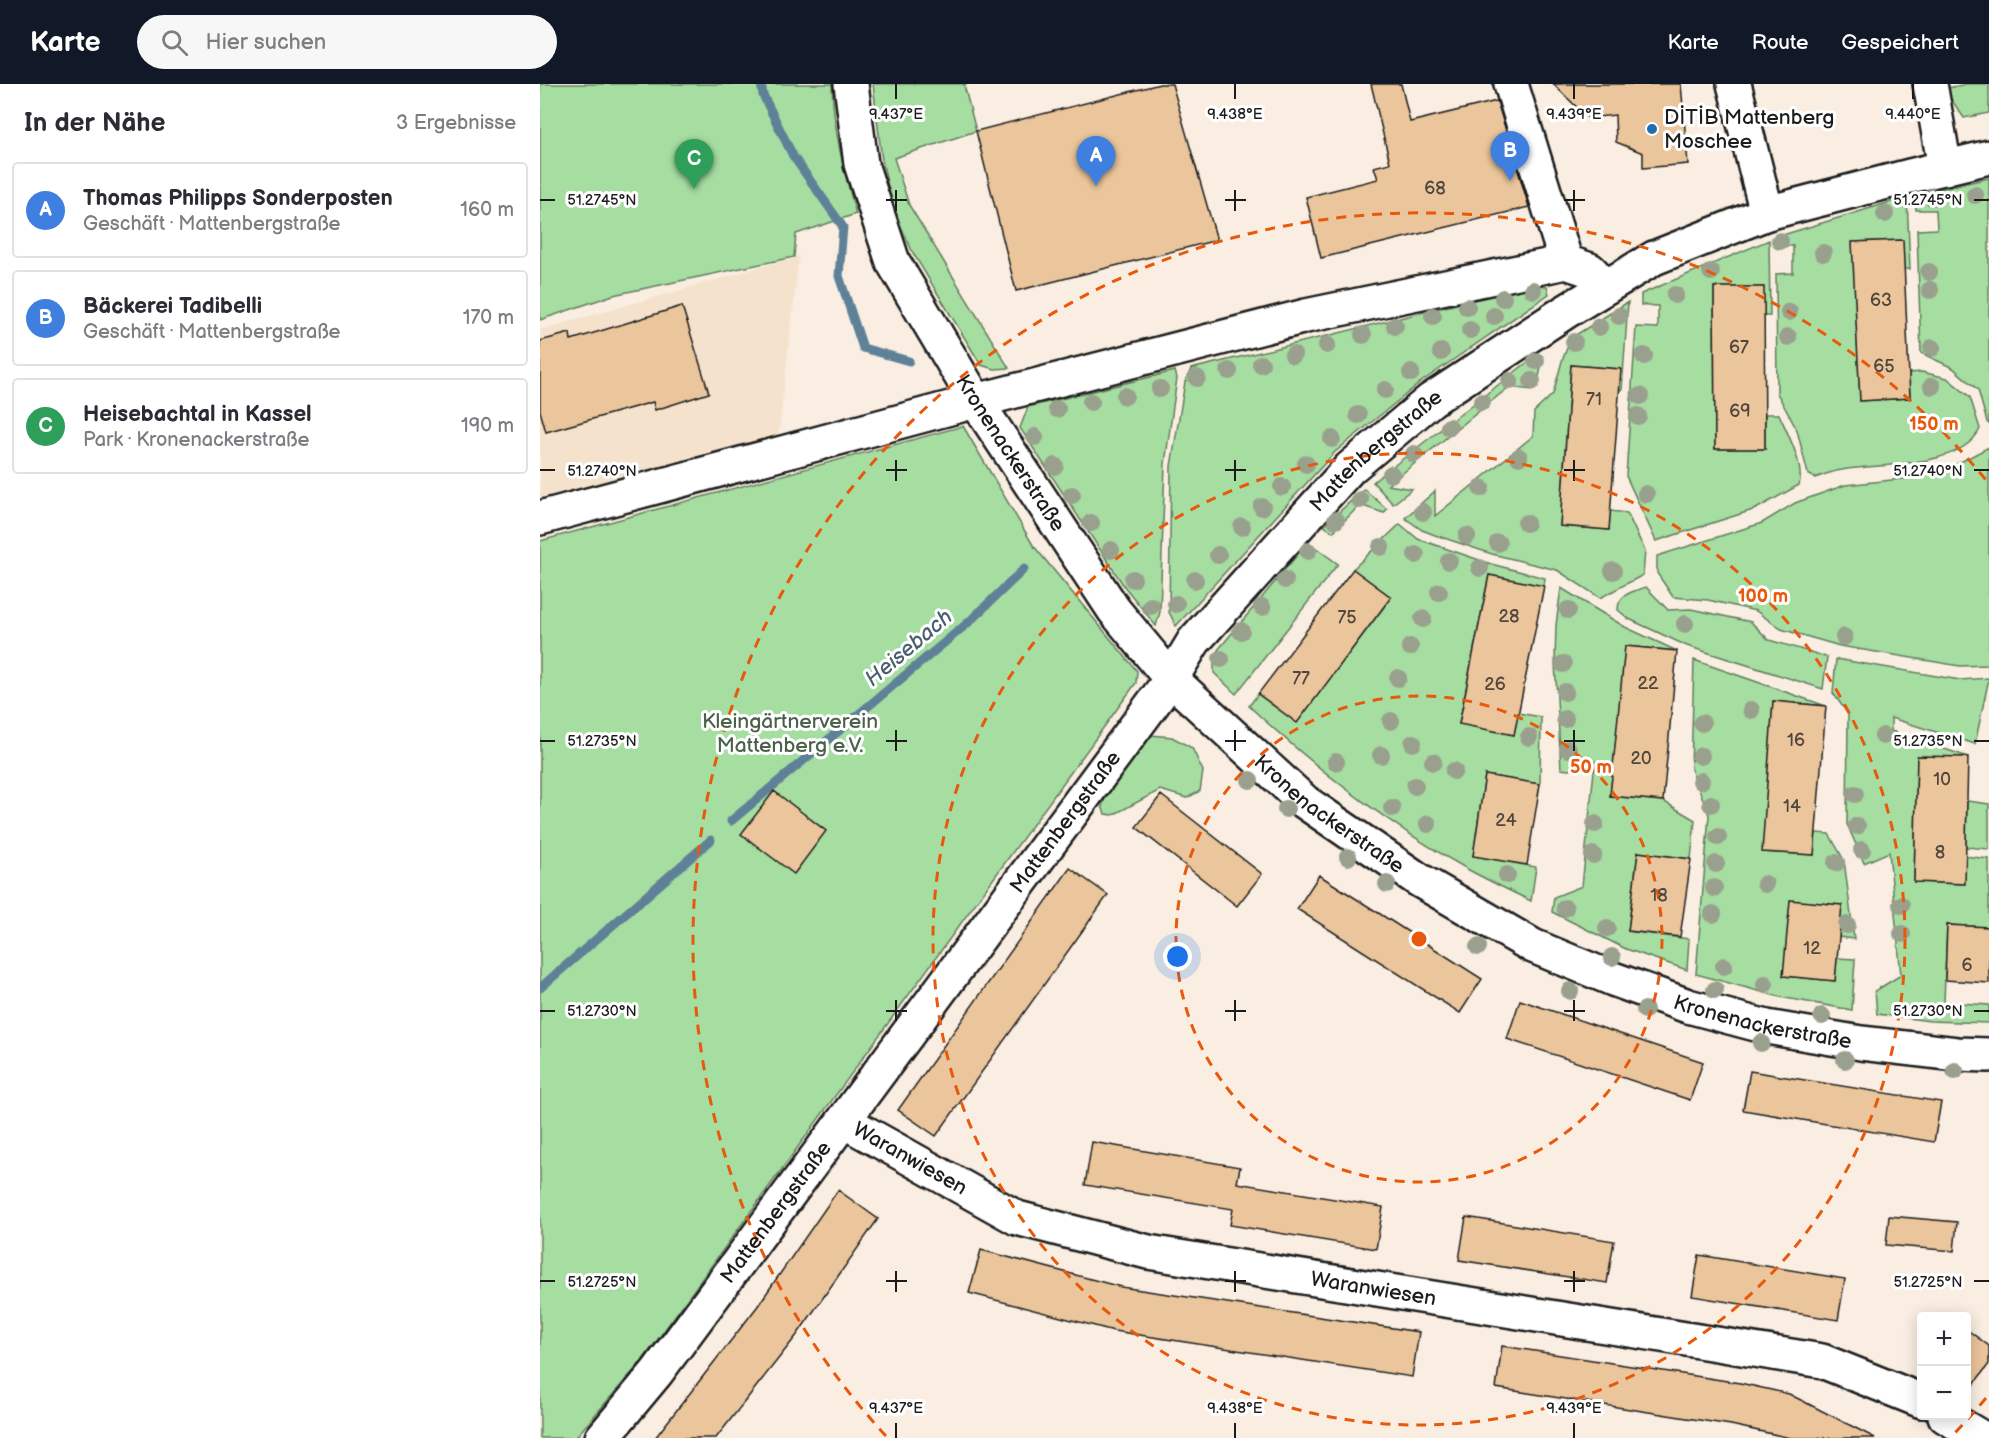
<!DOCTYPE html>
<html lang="de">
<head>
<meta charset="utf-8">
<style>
  :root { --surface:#fff; --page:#f7f7f7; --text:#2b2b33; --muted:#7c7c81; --line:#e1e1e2; --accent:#111827 }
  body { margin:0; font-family:"Balsamiq Sans",sans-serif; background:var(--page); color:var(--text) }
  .controls { position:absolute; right:18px; bottom:18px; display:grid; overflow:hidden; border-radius:6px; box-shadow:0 3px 15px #0003 }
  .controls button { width:54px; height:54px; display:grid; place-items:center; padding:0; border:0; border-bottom:2px solid var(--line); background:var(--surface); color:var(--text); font:30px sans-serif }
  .you { position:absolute; left:638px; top:873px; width:21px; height:21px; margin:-15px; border:4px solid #fff; border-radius:50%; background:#1a73e8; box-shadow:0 0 0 9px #1a73e833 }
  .badge { display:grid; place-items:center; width:39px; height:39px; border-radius:50%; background:var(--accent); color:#fff; font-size:20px; font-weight:700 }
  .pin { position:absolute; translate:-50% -50px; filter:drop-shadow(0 2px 3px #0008) }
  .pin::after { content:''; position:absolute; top:32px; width:21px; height:18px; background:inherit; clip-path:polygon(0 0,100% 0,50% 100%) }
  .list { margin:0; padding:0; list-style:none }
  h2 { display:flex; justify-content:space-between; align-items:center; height:78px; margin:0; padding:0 24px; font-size:26px }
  h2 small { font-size:20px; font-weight:400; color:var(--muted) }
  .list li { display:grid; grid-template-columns:39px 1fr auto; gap:18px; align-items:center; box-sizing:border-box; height:96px; margin:0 12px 12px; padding:0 12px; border:2px solid var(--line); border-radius:6px }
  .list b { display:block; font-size:22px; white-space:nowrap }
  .list p { margin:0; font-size:20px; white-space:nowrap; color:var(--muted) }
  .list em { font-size:20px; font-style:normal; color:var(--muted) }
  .icon { flex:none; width:33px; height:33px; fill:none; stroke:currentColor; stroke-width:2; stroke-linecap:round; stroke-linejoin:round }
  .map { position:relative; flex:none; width:1449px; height:1354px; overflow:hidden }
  header { display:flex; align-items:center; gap:36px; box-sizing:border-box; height:84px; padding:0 30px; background:var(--accent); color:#fff }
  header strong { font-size:28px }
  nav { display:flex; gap:33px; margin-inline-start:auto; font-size:21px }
  .search { width:420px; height:54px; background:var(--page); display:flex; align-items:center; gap:15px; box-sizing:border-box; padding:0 21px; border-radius:33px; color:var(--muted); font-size:22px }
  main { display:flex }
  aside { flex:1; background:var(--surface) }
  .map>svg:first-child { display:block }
  .built { fill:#f5e2cc }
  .green { fill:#a6dda1; stroke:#617c5e; stroke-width:1.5 }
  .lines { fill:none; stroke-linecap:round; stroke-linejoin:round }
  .stream { stroke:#5f8198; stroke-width:9 }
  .building { fill:#ebc59b; stroke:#1c1c1c; stroke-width:1.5 }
  .minor-casing { stroke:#1c1c1c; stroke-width:38 }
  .minor { stroke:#fff; stroke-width:33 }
  .tree { fill:#9aa08e }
  .ticks { fill:none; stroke:#1c1c1c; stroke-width:2 }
  .ring { fill:none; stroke:#e8590c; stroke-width:3; stroke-dasharray:10 8 }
  .poi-dot { fill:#1f6fb2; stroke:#fff; stroke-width:2 }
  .labels { text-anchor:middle; stroke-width:6; stroke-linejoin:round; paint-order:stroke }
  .number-label { font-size:18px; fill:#50463c }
  .poi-label { font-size:21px; fill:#1c1c1c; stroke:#fff; text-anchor:start }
  .street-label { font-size:21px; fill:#1c1c1c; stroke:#fff }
  .park-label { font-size:21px; fill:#4c604b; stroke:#fff }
  .water-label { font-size:22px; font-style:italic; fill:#495f6f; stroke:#fff }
  .ticks-label { font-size:15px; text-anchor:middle; fill:#1c1c1c; stroke:#fff; stroke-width:6; stroke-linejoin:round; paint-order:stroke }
  .centre { fill:#e8590c; stroke:#fff; stroke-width:3 }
  .ring-label { font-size:18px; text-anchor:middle; font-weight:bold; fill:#e8590c; stroke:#fff; stroke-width:6; stroke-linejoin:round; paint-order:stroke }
</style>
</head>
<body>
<header>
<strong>Karte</strong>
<div class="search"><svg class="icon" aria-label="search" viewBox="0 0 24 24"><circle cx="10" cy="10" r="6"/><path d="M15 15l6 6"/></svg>Hier suchen</div>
<nav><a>Karte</a><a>Route</a><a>Gespeichert</a></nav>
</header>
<main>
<aside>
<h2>In der Nähe<small>3 Ergebnisse</small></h2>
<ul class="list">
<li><span class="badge" style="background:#3f7fe0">A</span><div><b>Thomas Philipps Sonderposten</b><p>Geschäft · Mattenbergstraße</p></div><em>160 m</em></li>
<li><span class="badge" style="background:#3f7fe0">B</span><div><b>Bäckerei Tadibelli</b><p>Geschäft · Mattenbergstraße</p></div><em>170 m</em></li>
<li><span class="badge" style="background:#2e9e5b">C</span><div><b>Heisebachtal in Kassel</b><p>Park · Kronenackerstraße</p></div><em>190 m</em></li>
</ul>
</aside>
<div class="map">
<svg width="1449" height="1354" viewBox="0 0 1449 1354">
  <rect width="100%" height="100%" fill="#f9eee1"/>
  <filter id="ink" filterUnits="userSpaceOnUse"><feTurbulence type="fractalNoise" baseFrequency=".0167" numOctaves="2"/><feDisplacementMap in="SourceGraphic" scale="12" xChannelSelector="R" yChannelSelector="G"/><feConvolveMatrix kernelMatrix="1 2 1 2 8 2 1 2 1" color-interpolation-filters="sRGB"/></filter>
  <g filter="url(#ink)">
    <path class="built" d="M259,172L238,356L0,417V246Z"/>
    <path class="green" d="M0,0H292C293,45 304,87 316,130L256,150L254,173L73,211L0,236Z
      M333,0H428L424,1L436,47L354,74L369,121L469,284L454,285L441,281L373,169L354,127L342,77Z
      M1426,0H1449V29L1424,34L1404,5Z
      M1449,94V340L1447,338L1438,306L1413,284L1381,269L1377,146L1397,145L1396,126H1376L1375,111Z
      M1367,113L1370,185H1364L1362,156L1313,158L1320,317L1370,314L1369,289L1382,288L1407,294L1430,313L1440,345C1421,385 1338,379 1302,386C1293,387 1283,391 1275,394L1268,390L1257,346L1237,309L1236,190L1253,189V162L1236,161V153Z
      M1229,156L1230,232H1224L1223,203H1174L1175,365H1225V330H1239C1247,348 1265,382 1259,401L1216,425L1116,457L1086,392L1096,243L1118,244V222L1101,221V210Z
      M995,201L1007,203L1009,210L881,298L795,368L636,542L629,528L631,382L645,298L651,285Z
      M1088,218L1082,306H1079L1080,285L1031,281L1020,442L1069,446L1070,427L1087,429L1105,467L1103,491L1060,514L1017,486L952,470L895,451L882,446L865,434L895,407V432L993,352L994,328L1013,310L1022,277L1031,254Z
      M998,270L1003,273L997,303L993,306L969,303L848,401L872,405L853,420L833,398Z
      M635,287L637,294L625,380L620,528L616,542L584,502L480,344L488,323Z
      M423,342L493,461L597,587L596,599L102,1277L35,1354H0V457Z
      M1449,363V581L1420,582L1300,562L1241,545L1216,527L1168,516L1133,513L1117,489V472L1222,439L1255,419L1305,401L1371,394L1411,383Z
      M824,405L847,425L844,429L820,421L793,448L784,442Z
      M860,440L878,455L951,480L1005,494L1004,502L949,491L919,640L978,629L1001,633L1000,700L945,691L933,772L996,783L991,817C970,807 949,797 929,786C850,742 775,684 709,622L718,610L757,638L851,514L813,485Z
      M768,458L798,480L696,610L674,589V577L678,566Z
      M1106,503L1128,526L1151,525L1211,538L1229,556L1287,573L1283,605L1147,562L1089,535L1078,526C1078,510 1092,508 1106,503Z
      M1021,504L1085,543L1137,567L1086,562L1070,712L1123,717L1155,736L1151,775L1098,768L1088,847L1149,855L1147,886L1086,865L1012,828L1014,813L1042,802L1055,677L1029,686L1021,685L1015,579L1016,541Z
      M1296,575L1420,596L1449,594L1435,660L1351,634V647L1428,673H1377L1374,798L1424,800L1425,772L1449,775V843L1407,841L1404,918L1449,921V939L1390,937L1337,930L1335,907L1361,891L1349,768L1324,779L1307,740L1308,630L1293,609Z
      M1154,576L1286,622L1233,617L1223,768L1274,771L1276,749L1289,750L1304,776L1314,855L1299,853L1302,821L1244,892L1295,897L1297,874L1315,875L1312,926L1240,913L1156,890L1169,731L1151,685Z
      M610,651L632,653L652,664L663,687L660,707L647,714L620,706L573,731L565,730L562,722L569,706L590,680Z
      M1427,717L1449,720V765L1426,763Z"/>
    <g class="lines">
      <path class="stream" d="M221,0L223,11L253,72L303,143L299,192L323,264L369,277
        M191,737L429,538L484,485
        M0,904L171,756"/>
    </g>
    <path class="building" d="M620,0H632L677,156L476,207L436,47Z
      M831,0H861L870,38L957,17L989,123L781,174L766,113L838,95L834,83L850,79Z
      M1013,0H1141L1148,80L1103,84V69L1076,58L1075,31L1048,34Z
      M1363,156L1370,314L1320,317L1312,158Z
      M1174,203H1224L1225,365H1175Z
      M142,222L169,309L115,326L113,318L6,348L0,327V257L30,249L31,256Z
      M1031,281L1081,285L1069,446L1020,442Z
      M813,485L851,513L757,639L718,610Z
      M949,491L1004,502L974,651L919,640Z
      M1085,562L1137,567L1123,717L1070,712Z
      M1233,617L1286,622L1274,771L1222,768Z
      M1377,672L1428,673L1425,800L1374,798Z
      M945,691L1000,700L987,781L933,772Z
      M234,707L286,747L254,790L201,750Z
      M621,711L722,790L697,822L596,743Z
      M1098,768L1151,775L1140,853L1088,847Z
      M530,784L568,811L396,1052L358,1026Z
      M779,791L942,895L920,929L757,825Z
      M1250,816L1302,821L1295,897L1243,892Z
      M1407,841L1449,843V899L1405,896Z
      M980,916L1163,978L1150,1016L967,955Z
      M1210,987L1401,1018L1394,1058L1203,1026Z
      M552,1058L700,1083L697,1099L843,1123L836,1165L690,1141L693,1125L545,1101Z
      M298,1106L338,1135L257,1251L176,1354H115L217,1223Z
      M1349,1132L1417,1138L1414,1167L1346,1161Z
      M926,1133L1074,1157L1067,1199L919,1176Z
      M441,1166L581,1203L879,1248L872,1293L574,1247L429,1209Z
      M1159,1171L1305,1195L1298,1236L1152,1212Z
      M1426,1245L1449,1262V1280L1430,1305L1426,1303Z
      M962,1262L1200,1299L1249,1310L1335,1354H1251L1191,1341L956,1304Z"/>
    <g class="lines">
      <defs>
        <g id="minor">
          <path id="s1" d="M311,0L321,80L353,178L436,317L574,526L631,595L765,718L879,796L993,862L1073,895L1148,922L1227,943L1321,959L1417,970L1449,971"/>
          <path d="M971,0L1026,178"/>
          <path d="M1194,0L1227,129"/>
          <path d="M1390,0L1405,84"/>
          <path d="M0,434L436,317L766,232L1026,178L1050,186L1066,203"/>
          <path id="s2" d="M304,1037L477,1134L608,1168L1282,1277L1382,1317"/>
          <path d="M1405,1332L1442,1354"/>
          <path id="s3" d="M62,1354L117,1288L631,595L654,557L810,384L891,316L1025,228L1114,174L1227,129L1370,92L1449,73"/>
        </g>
      </defs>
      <use href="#minor" class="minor-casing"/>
      <use href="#minor" class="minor"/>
    </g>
    <g class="tree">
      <circle cx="1435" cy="111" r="9"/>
      <circle cx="1392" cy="113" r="9"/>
      <circle cx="1345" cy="130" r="9"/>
      <circle cx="1240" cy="157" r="9"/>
      <circle cx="1283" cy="169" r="9"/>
      <circle cx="1171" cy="188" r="9"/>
      <circle cx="1389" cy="188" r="9"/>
      <circle cx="993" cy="206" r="9"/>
      <circle cx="1390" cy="206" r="9"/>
      <circle cx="1135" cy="211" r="9"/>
      <circle cx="963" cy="214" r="9"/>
      <circle cx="927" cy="223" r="9"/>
      <circle cx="1249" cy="228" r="9"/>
      <circle cx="893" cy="232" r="9"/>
      <circle cx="954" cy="232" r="9"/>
      <circle cx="1079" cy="232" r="9"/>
      <circle cx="855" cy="242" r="9"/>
      <circle cx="1059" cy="243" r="9"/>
      <circle cx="930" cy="246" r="9"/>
      <circle cx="823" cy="251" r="9"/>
      <circle cx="1248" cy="253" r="9"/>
      <circle cx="1034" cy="258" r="9"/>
      <circle cx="787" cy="261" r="9"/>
      <circle cx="1392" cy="264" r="9"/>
      <circle cx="901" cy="268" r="9"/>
      <circle cx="753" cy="271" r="9"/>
      <circle cx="1104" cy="272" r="9"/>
      <circle cx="996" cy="277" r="9"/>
      <circle cx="721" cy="280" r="9"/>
      <circle cx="689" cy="287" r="9"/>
      <circle cx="871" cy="289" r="9"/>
      <circle cx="657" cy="294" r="9"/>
      <circle cx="970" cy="297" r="9"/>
      <circle cx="992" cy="297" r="9"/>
      <circle cx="1392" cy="302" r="9"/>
      <circle cx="620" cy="305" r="9"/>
      <circle cx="845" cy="306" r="9"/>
      <circle cx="585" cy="312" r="9"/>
      <circle cx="1100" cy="312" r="9"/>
      <circle cx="551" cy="318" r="9"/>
      <circle cx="942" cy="318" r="9"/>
      <circle cx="517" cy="325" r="9"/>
      <circle cx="818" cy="331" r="9"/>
      <circle cx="1098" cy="332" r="9"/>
      <circle cx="909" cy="343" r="9"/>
      <circle cx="495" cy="353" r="9"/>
      <circle cx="792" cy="355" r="9"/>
      <circle cx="874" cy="370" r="9"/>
      <circle cx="979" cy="373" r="9"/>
      <circle cx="766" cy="380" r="9"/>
      <circle cx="515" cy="382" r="9"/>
      <circle cx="851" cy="390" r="9"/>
      <circle cx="742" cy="403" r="9"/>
      <circle cx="941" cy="404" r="9"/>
      <circle cx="1106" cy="410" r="9"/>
      <circle cx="532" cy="411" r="9"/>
      <circle cx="820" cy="416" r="9"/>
      <circle cx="722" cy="423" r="9"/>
      <circle cx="883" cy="428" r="9"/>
      <circle cx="796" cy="436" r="9"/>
      <circle cx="551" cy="439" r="9"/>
      <circle cx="986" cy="439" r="9"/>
      <circle cx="702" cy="443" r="9"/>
      <circle cx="927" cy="452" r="9"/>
      <circle cx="958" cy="459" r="9"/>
      <circle cx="841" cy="463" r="9"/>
      <circle cx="571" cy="466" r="9"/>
      <circle cx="768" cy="467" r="9"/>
      <circle cx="678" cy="471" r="9"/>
      <circle cx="876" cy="471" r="9"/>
      <circle cx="909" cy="477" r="9"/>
      <circle cx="940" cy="484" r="9"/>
      <circle cx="1073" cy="487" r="9"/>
      <circle cx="593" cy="495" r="9"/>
      <circle cx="655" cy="496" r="9"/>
      <circle cx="745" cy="496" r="9"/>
      <circle cx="899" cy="508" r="9"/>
      <circle cx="636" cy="520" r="9"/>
      <circle cx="611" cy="522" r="9"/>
      <circle cx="722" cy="523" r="9"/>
      <circle cx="1028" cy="526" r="9"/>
      <circle cx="883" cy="535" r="9"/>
      <circle cx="1145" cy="540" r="9"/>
      <circle cx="701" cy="547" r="9"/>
      <circle cx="1304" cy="553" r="9"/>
      <circle cx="870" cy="563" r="9"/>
      <circle cx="681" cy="575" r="9"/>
      <circle cx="1023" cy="580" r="9"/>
      <circle cx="858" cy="594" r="9"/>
      <circle cx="1025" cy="608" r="9"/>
      <circle cx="1211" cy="626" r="9"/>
      <circle cx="1025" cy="635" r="9"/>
      <circle cx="851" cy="637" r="9"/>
      <circle cx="1162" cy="639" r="9"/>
      <circle cx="1343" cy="652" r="9"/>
      <circle cx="989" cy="653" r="9"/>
      <circle cx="873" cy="659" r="9"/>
      <circle cx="1028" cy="665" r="9"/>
      <circle cx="841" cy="671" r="9"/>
      <circle cx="1161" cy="672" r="9"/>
      <circle cx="796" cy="678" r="9"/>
      <circle cx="893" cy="678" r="9"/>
      <circle cx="914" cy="687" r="9"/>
      <circle cx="710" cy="696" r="9"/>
      <circle cx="1161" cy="697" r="9"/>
      <circle cx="875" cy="702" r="9"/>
      <circle cx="1315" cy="710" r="9"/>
      <circle cx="1171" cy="720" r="9"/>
      <circle cx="852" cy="724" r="9"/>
      <circle cx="746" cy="725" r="9"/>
      <circle cx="888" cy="740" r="9"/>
      <circle cx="1055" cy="740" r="9"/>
      <circle cx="1317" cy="742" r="9"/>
      <circle cx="1178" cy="753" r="9"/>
      <circle cx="1322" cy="766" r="9"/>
      <circle cx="1053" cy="771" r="9"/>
      <circle cx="808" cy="773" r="9"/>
      <circle cx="1296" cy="779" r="9"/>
      <circle cx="1176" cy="780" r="9"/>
      <circle cx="967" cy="791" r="9"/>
      <circle cx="847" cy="800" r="9"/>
      <circle cx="1225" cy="800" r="9"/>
      <circle cx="1174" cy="804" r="9"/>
      <circle cx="1361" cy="821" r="9"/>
      <circle cx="1025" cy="824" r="9"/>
      <circle cx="1173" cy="830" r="9"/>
      <circle cx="1307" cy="841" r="9"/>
      <circle cx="1067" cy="844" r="9"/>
      <circle cx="1362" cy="850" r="9"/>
      <circle cx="938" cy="863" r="9"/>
      <circle cx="1072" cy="873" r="9"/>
      <circle cx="1184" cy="882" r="9"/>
      <circle cx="1225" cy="900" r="9"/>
      <circle cx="1175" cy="906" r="9"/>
      <circle cx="1030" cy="907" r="9"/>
      <circle cx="1105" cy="926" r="9"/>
      <circle cx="1282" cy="932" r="9"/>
      <circle cx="1221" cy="959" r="9"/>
      <circle cx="1305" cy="976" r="9"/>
      <circle cx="1415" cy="987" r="9"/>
    </g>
  </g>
  <path class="ticks" d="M356,0V15M695,0V15M1034,0V15M1373,0V15M356,106V127M695,106V127M1034,106V127M0,116H15M346,116H367M685,116H706M1024,116H1045M1434,116H1449M356,376V397M695,376V397M1034,376V397M0,386H15M346,386H367M685,386H706M1024,386H1045M1434,386H1449M356,646V667M695,646V667M1034,646V667M0,657H15M346,657H367M685,657H706M1024,657H1045M1434,657H1449M356,916V937M695,916V937M1034,916V937M0,927H15M346,927H367M685,927H706M1024,927H1045M1434,927H1449M356,1187V1208M695,1187V1208M1034,1187V1208M0,1197H15M346,1197H367M685,1197H706M1024,1197H1045M1434,1197H1449M356,1339V1354M695,1339V1354M1034,1339V1354"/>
  <g class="ring">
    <circle cx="879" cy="855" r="243"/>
    <circle cx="879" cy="855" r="486"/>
    <path d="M1446 1314A729 729 0 0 1 1412 1352M346 1352A729 729 0 1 1 1446 396"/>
  </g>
  <circle class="poi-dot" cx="1112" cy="45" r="6"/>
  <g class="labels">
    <g class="number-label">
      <text x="895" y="110">68</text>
      <text x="1341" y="222">63</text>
      <text x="1199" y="269">67</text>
      <text x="1344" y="288">65</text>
      <text x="1054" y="321">71</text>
      <text x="1200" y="333">69</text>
      <text x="969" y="538">28</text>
      <text x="807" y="539">75</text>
      <text x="761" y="600">77</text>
      <text x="1108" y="605">22</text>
      <text x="955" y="606">26</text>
      <text x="1256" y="662">16</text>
      <text x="1101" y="680">20</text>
      <text x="1402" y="701">10</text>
      <text x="1252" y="728">14</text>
      <text x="966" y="742">24</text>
      <text x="1400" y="774">8</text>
      <text x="1119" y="817">18</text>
      <text x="1272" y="870">12</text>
      <text x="1427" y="887">6</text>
    </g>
    <g class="poi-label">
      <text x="1124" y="40">DİTİB Mattenberg<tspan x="1124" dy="24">Moschee</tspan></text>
    </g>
    <g class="street-label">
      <text dy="7" stroke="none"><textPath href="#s3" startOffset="1257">Mattenbergstraße</textPath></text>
      <text dy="7" stroke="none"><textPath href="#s1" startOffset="408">Kronenackerstraße</textPath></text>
      <text dy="7" stroke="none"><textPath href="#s1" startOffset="894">Kronenackerstraße</textPath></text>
      <text dy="7" stroke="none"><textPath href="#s3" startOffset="771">Mattenbergstraße</textPath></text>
      <text dy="7" stroke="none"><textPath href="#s1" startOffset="1380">Kronenackerstraße</textPath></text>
      <text dy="7" stroke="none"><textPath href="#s2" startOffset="76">Waranwiesen</textPath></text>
      <text dy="7" stroke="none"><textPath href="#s3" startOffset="285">Mattenbergstraße</textPath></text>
      <text dy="7" stroke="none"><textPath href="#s2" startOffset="562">Waranwiesen</textPath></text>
    </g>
    <g class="park-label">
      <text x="250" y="644">Kleingärtnerverein<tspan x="250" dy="24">Mattenberg e.V.</tspan></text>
    </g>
    <g class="water-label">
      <text transform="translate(368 563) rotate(-40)" y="8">Heisebach</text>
    </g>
  </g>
  <g class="ticks-label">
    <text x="356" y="35">9.437°E</text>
    <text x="695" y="35">9.438°E</text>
    <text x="1034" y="35">9.439°E</text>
    <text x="1373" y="35">9.440°E</text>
    <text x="62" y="121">51.2745°N</text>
    <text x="1388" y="121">51.2745°N</text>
    <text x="62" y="392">51.2740°N</text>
    <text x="1388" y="392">51.2740°N</text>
    <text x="62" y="662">51.2735°N</text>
    <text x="1388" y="662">51.2735°N</text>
    <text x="62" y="932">51.2730°N</text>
    <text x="1388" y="932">51.2730°N</text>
    <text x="62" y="1203">51.2725°N</text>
    <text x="1388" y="1203">51.2725°N</text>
    <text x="356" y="1329">9.437°E</text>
    <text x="695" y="1329">9.438°E</text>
    <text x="1034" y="1329">9.439°E</text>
  </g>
  <circle cx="879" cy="855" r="9" class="centre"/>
  <g class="ring-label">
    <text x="1394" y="346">150 m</text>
    <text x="1223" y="518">100 m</text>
    <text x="1051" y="689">50 m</text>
  </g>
</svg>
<div class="controls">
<button>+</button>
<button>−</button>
</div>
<div class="you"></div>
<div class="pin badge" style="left:556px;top:102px;background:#3f7fe0">A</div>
<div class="pin badge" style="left:970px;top:97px;background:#3f7fe0">B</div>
<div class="pin badge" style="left:154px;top:105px;background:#2e9e5b">C</div>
</div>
</main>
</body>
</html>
